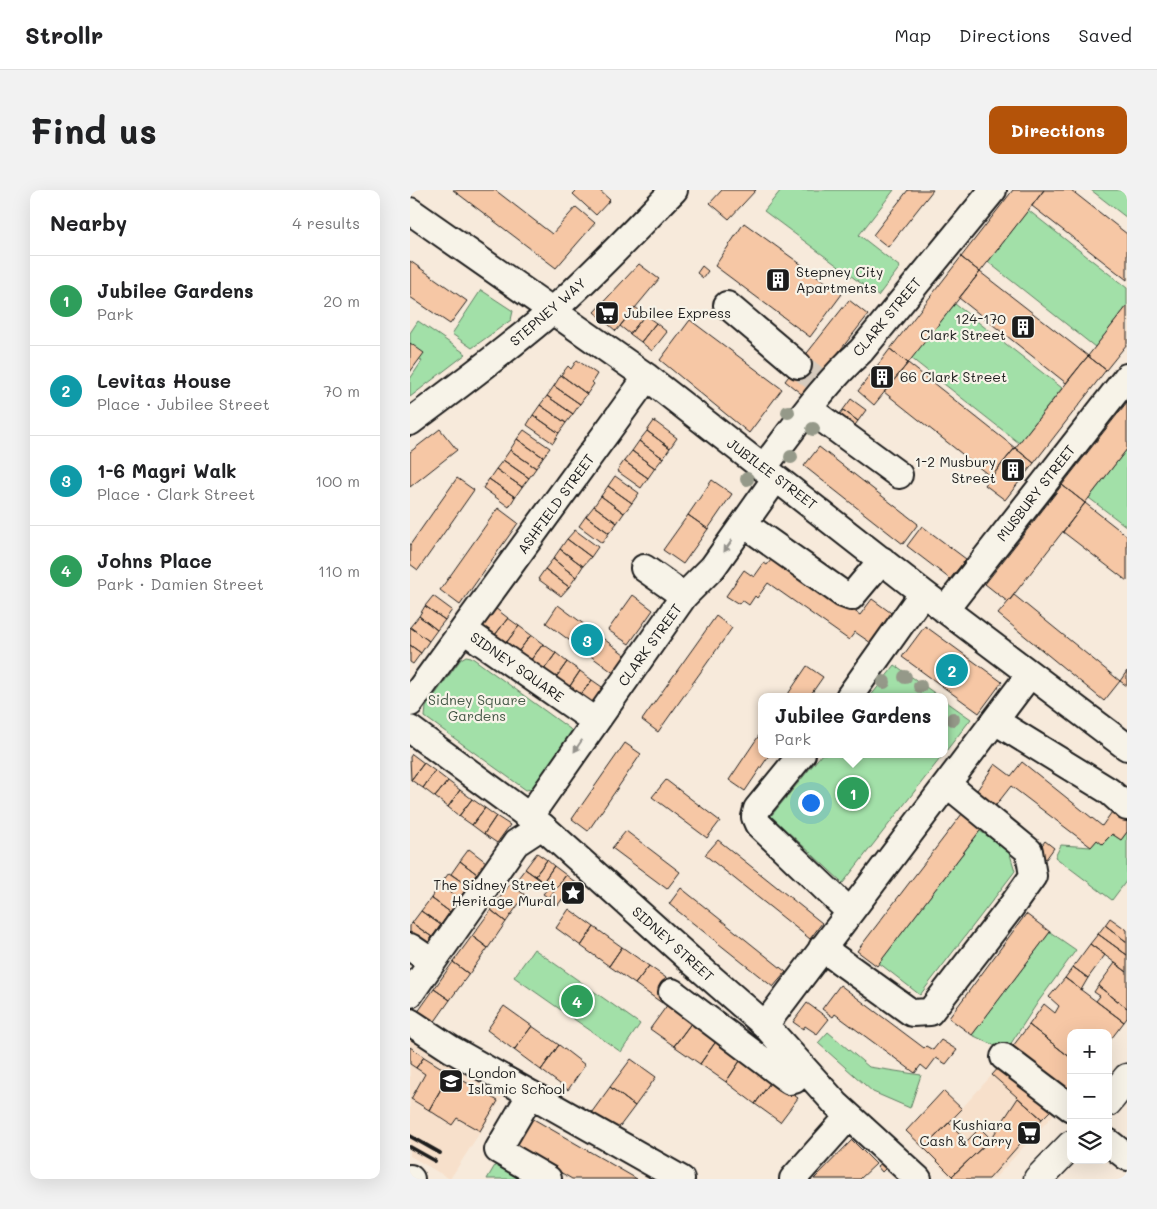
<!DOCTYPE html>
<html lang="en">
<head>
<meta charset="utf-8">
<style>
  :root { --surface:#fff; --page:#f2f2f2; --text:#202124; --muted:#757577; --line:#e0e0e0; --accent:#b45309 }
  body { margin:0; font-family:Mali,sans-serif; background:var(--page); color:var(--text) }
  .controls { position:absolute; right:15px; bottom:15px; display:grid; overflow:hidden; border-radius:10px; box-shadow:0 5px 20px #0002 }
  .controls button { width:45px; height:45px; display:grid; place-items:center; padding:0; border:0; border-bottom:1px solid var(--line); background:var(--surface); color:var(--text); font:25px sans-serif }
  .you { position:absolute; left:400px; top:612px; width:18px; height:18px; margin:-12px; border:4px solid #fff; border-radius:50%; background:#1a73e8; box-shadow:0 0 0 8px #1a73e833 }
  .badge { display:grid; place-items:center; width:32px; height:32px; border-radius:50%; background:var(--accent); color:#fff; font-size:16px; font-weight:700 }
  .pin { position:absolute; translate:-50% -50%; border:2px solid #fff; box-shadow:0 1px 5px #0006 }
  .popup { position:absolute; left:348px; top:503px; width:190px; height:65px; box-sizing:border-box; display:grid; place-content:center; border-radius:10px; background:var(--surface); filter:drop-shadow(0 1px 4px #0005); font-size:16px; white-space:nowrap; color:var(--muted) }
  .popup b { font-size:19px; color:var(--text) }
  .popup::after { content:''; position:absolute; left:50%; top:100%; margin-left:-10px; border:10px solid transparent; border-top-color:var(--surface) }
  .list { margin:0; padding:0; list-style:none }
  h2 { display:flex; justify-content:space-between; align-items:center; height:65px; margin:0; padding:0 20px; font-size:21px }
  h2 small { font-size:16px; font-weight:400; color:var(--muted) }
  .list li { display:grid; grid-template-columns:32px 1fr auto; gap:15px; align-items:center; box-sizing:border-box; height:90px; padding:0 20px; border-top:1px solid var(--line) }
  .list b { display:block; font-size:19px; white-space:nowrap }
  .list p { margin:0; font-size:16px; white-space:nowrap; color:var(--muted) }
  .list em { font-size:16px; font-style:normal; color:var(--muted) }
  .icon { flex:none; width:28px; height:28px; fill:none; stroke:currentColor; stroke-width:2; stroke-linecap:round; stroke-linejoin:round }
  .map { position:relative; flex:none; width:717px; height:989px; overflow:hidden; border-radius:10px }
  header { display:flex; align-items:center; gap:30px; box-sizing:border-box; height:70px; padding:0 25px; background:var(--surface); border-bottom:1px solid var(--line) }
  header strong { font-size:24px }
  nav { display:flex; gap:28px; margin-inline-start:auto; font-size:18px }
  .intro { display:flex; align-items:center; justify-content:space-between; box-sizing:border-box; height:120px; padding:0 30px }
  h1 { margin:0; font-size:35px }
  .button { padding:12px 22px; border-radius:10px; background:var(--accent); color:#fff; font-size:18px; font-weight:700 }
  main { display:flex; gap:30px; padding:0 30px }
  aside { flex:1; background:var(--surface); border-radius:10px; box-shadow:0 5px 20px #0002 }
  .map>svg:first-child { display:block }
  .built { fill:#f7e0cb }
  .green { fill:#a2e0a8; stroke:#5f7e62 }
  .building { fill:#f6c7a5; stroke:#1c1c1c }
  .lines { fill:none; stroke-linecap:round; stroke-linejoin:round }
  .minor-tunnel { stroke:#d6cbbe; stroke-width:26; stroke-dasharray:26 13; stroke-linecap:butt }
  .minor-casing { stroke:#1c1c1c; stroke-width:30 }
  .highway-casing { stroke:#1c1c1c; stroke-width:31 }
  .minor { stroke:#f7f3e8; stroke-width:26 }
  .highway { stroke:#f7f3e8; stroke-width:28 }
  .rail { stroke:#1c1c1c; stroke-width:4 }
  .tree { fill:#959989 }
  .oneway { fill:#94928c }
  .labels { text-anchor:middle; stroke-width:4.5; stroke-linejoin:round; paint-order:stroke }
  .poi-label { font-size:14px; fill:#1c1c1c; stroke:#f7f3e8; text-anchor:start }
  .street-label { font-size:14px; fill:#1c1c1c; stroke:#f7f3e8 }
  .park-label { font-size:14px; fill:#445746; stroke:#f7f3e8 }
</style>
</head>
<body>
<header>
<strong>Strollr</strong>
<nav><a>Map</a><a>Directions</a><a>Saved</a></nav>
</header>
<div class="intro"><h1>Find us</h1><a class="button">Directions</a></div>
<main>
<aside>
<h2>Nearby<small>4 results</small></h2>
<ul class="list">
<li><span class="badge" style="background:#2e9e5b">1</span><div><b>Jubilee Gardens</b><p>Park</p></div><em>20 m</em></li>
<li><span class="badge" style="background:#0f9aa8">2</span><div><b>Levitas House</b><p>Place · Jubilee Street</p></div><em>70 m</em></li>
<li><span class="badge" style="background:#0f9aa8">3</span><div><b>1-6 Magri Walk</b><p>Place · Clark Street</p></div><em>100 m</em></li>
<li><span class="badge" style="background:#2e9e5b">4</span><div><b>Johns Place</b><p>Park · Damien Street</p></div><em>110 m</em></li>
</ul>
</aside>
<div class="map">
<svg width="717" height="989" viewBox="0 0 717 989">
  <rect width="100%" height="100%" fill="#f7eadb"/>
  <filter id="ink" filterUnits="userSpaceOnUse"><feTurbulence type="fractalNoise" baseFrequency=".02" numOctaves="2"/><feDisplacementMap in="SourceGraphic" scale="10" xChannelSelector="R" yChannelSelector="G"/><feConvolveMatrix kernelMatrix="1 2 1 2 8 2 1 2 1" color-interpolation-filters="sRGB"/></filter>
  <g filter="url(#ink)">
    <path class="built" d="M0,844L96,902L40,989L0,966Z
      M591,875L644,920V924L584,989H542L496,941L533,901L552,918Z"/>
    <path class="green" d="M371,0H484L449,45L490,77L468,106L354,21Z
      M681,0H717V28Z
      M618,20L717,98V116L685,157L578,72Z
      M71,100L103,121L101,130L62,158L42,144Z
      M545,114L652,198L609,253L501,168Z
      M8,131L56,164L0,207V189L12,171L0,163V143Z
      M717,259V337L679,308Z
      M56,466L61,467L160,539L163,543L125,598L116,600L15,527L16,517L51,469Z
      M485,475L530,507H460Z
      M534,510L561,529L433,693L361,626L412,564H534Z
      M570,641L599,661L605,681L510,805L469,773Z
      M717,642V690L702,710L645,667L651,655L681,657L687,650L693,654L702,644L711,650Z
      M640,742L666,760L628,812L596,861L562,845Z
      M124,759L230,834L211,862L104,787Z
      M418,842L459,877L511,885L500,918L463,902L408,853Z
      M87,972L117,989H77Z"/>
    <path class="building" d="M43,0H85L142,44L166,17L185,33L146,78Z
      M167,0H189L200,10L186,25L163,4Z
      M312,0H346L319,29L300,13Z
      M498,0H523L478,57L463,45Z
      M603,0H634L570,82L551,67Z
      M634,0H661L717,44V90L622,16Z
      M334,33L432,104L400,147L305,76Z
      M551,67L570,82L498,173L480,159Z
      M0,71L57,111L40,134L0,107Z
      M229,74L249,89L206,141L184,122Z
      M292,76L298,81L293,88L287,83Z
      M570,82L678,166L656,193L549,108Z
      M439,110L458,125L394,206L375,191Z
      M717,116V154L696,180L678,166Z
      M225,117L235,125L220,144L210,136Z
      M235,125L246,133L231,152L220,144Z
      M280,130L372,199L339,243L250,170Z
      M246,133L257,142L242,161L231,152Z
      M0,153L14,163L0,182Z
      M480,159L498,173L464,215L448,201Z
      M678,166L696,180L624,273L605,258Z
      M167,170L187,184L182,192L184,194L177,204L151,185L158,176L161,179Z
      M498,173L605,258L581,287L474,202Z
      M151,185L177,204L170,214L144,196Z
      M144,196L170,214L163,224L137,206Z
      M137,206L163,224L156,233L130,215Z
      M441,209L456,220L448,231L433,220Z
      M717,212V259L675,313L652,295Z
      M130,215L156,233L149,243L123,225Z
      M433,220L448,231L440,242L425,230Z
      M123,225L149,243L143,253L117,235Z
      M244,231L267,248L260,258L237,241Z
      M30,239L47,260L0,297V262Z
      M114,240L140,258L133,267L107,249Z
      M237,241L260,258L253,268L229,251Z
      M107,249L133,267L126,278L100,260Z
      M229,251L253,268L245,278L222,261Z
      M409,257L508,334L493,354L394,276Z
      M605,258L624,273L595,310L575,295Z
      M100,260L126,278L119,288L93,270Z
      M222,261L245,278L238,288L214,271Z
      M93,270L119,288L112,297L86,279Z
      M214,271L238,288L231,298L207,281Z
      M86,279L112,297L105,307L79,289Z
      M205,286L229,303L222,313L198,296Z
      M47,288L64,300L8,380L0,374V355Z
      M79,289L105,307L99,317L73,298Z
      M302,290L322,304L298,339L278,325Z
      M652,295L675,313L598,412L575,394Z
      M198,296L222,313L214,323L191,306Z
      M191,306L214,323L207,333L184,316Z
      M675,313L717,346V391L653,342Z
      M184,316L207,333L199,343L176,326Z
      M88,318L108,333L50,415L30,400Z
      M278,325L298,339L273,374L253,360Z
      M176,326L199,343L192,353L169,336Z
      M512,336L556,369L540,389L497,356Z
      M165,340L188,357L181,367L157,349Z
      M157,349L181,367L173,376L150,359Z
      M150,359L173,376L166,387L143,369Z
      M365,365L450,425L462,409L484,425L479,432L477,430L461,453L445,442L439,450L358,393L347,408L345,406L339,415L332,410L329,414L316,406L334,380L344,387L354,373L357,375Z
      M143,369L166,387L159,397L135,379Z
      M135,379L159,397L151,406L128,389Z
      M223,405L243,420L219,454L198,440Z
      M604,405L710,491L694,511L588,424Z
      M23,406L42,420L35,430L15,416Z
      M148,415L218,467L205,484L136,433Z
      M15,416L35,430L27,440L9,426Z
      M85,418L98,428L85,445L72,436Z
      M9,426L27,440L19,451L0,437Z
      M306,426L322,438L248,542L232,530Z
      M98,428L109,436L96,453L85,445Z
      M109,436L121,445L108,462L96,453Z
      M515,436L592,492L569,523L492,467Z
      M0,437L19,451L11,463L0,455Z
      M121,445L133,454L120,471L108,462Z
      M133,454L146,463L133,481L120,471Z
      M0,455L11,463L3,474L0,472Z
      M146,463L157,472L145,489L133,481Z
      M157,472L170,481L158,499L145,489Z
      M397,476L413,487L399,507H376Z
      M170,481L182,490L169,507L158,499Z
      M717,481V496L710,491Z
      M182,490L195,499L183,517L169,507Z
      M352,541V564H360L335,601L319,590Z
      M215,553L231,564L178,641L162,629Z
      M2,564L14,573L1,590L0,567Z
      M612,572L692,636L704,619L717,629V642L711,650L702,644L692,654L687,650L681,657L601,596L583,619L563,606L585,574L601,586Z
      M14,573L25,581L13,598L1,590Z
      M25,581L38,591L25,607L13,598Z
      M256,590L310,631L297,648L242,607Z
      M38,591L50,600L38,617L25,607Z
      M50,600L62,609L49,626L38,617Z
      M62,609L75,618L62,635L49,626Z
      M75,618L86,626L74,644L62,635Z
      M555,620L572,638L467,776L447,761Z
      M86,626L100,635L87,653L74,644Z
      M216,641L270,682L257,699L202,658Z
      M308,650L412,733L400,749L295,665Z
      M635,651L644,658L636,669L627,662Z
      M59,659L76,672L67,684L50,671Z
      M127,663L137,670L125,686L115,679Z
      M137,670L144,676L133,692L125,686Z
      M50,671L67,684L58,696L41,684Z
      M144,676L156,685L139,708L133,704L139,697L133,692Z
      M115,679L133,692L127,699L119,693L114,699L105,692Z
      M39,683L58,696L49,709L30,695Z
      M156,685L169,695L156,712L152,709L148,715L139,708Z
      M100,694L115,705L96,732L81,720Z
      M30,695L49,709L40,722L21,708Z
      M271,698L376,782L363,797L259,714Z
      M21,708L40,722L31,735L11,721Z
      M159,719L184,737L171,756L146,738Z
      M81,720L96,732L78,758L62,746Z
      M11,721L31,735L22,747L2,733Z
      M616,724L640,742L562,845L539,828Z
      M700,728L717,740V752L695,735Z
      M2,733L22,747L13,760L0,751V736Z
      M695,735L717,752V765L688,744Z
      M184,737L212,757L199,776L171,756Z
      M688,744L717,765V782L680,754Z
      M62,746L78,758L59,784L43,772Z
      M680,754L695,765L678,788L663,777Z
      M212,757L239,776L225,794L199,776Z
      M43,772L59,784L40,810L24,799Z
      M705,773L717,782V818L688,796Z
      M239,776L265,794L252,813L225,794Z
      M663,777L678,788L671,800L655,788Z
      M655,788L714,832L698,853V843H661V868L619,835L634,814L645,823L649,816L639,807Z
      M430,795L514,858L516,856L523,860L531,850L547,860L536,874L526,868L517,880L511,875L505,883L425,824L423,827L412,819Z
      M688,796L717,818V828L714,832L686,811L690,806L684,802Z
      M24,799L40,810L21,837L5,826Z
      M397,813L419,829L407,844L395,836L393,839L383,832Z
      M258,814L282,832L264,856L240,839Z
      M94,816L122,836L104,860L77,840Z
      M282,832L307,850L290,874L264,856Z
      M619,835L661,868V902L600,860Z
      M122,836L149,855L131,880L104,860Z
      M307,850L332,868L316,892L290,874Z
      M149,855L175,875L158,900L131,880Z
      M0,857L14,867L6,878L0,874Z
      M14,867L40,883L19,920L1,909L15,884L6,878Z
      M332,868L362,890L345,914L316,892Z
      M221,869L246,887L225,916L200,897Z
      M591,875L643,918L632,929L582,885Z
      M40,883L88,911L70,941L47,928L42,935L19,920Z
      M362,890L388,908L370,932L345,914Z
      M200,897L225,916L204,944L179,926Z
      M533,901L552,919L514,958L496,941Z
      M608,908L632,929L579,989H545L542,986L581,949Z
      M120,927L227,989H162L104,955Z
      M539,933L557,951L570,938L581,949L542,986L514,958Z
      M442,950L466,974L450,989H404Z
      M473,971L478,976L472,982L467,976Z"/>
    <g class="lines">
      <path class="minor-tunnel" d="M388,175L407,190"/>
      <defs>
        <path id="minor" d="M0,21L237,187L513,403L717,557
          M317,115L388,175
          M399,219L489,285
          M0,232C48,196 97,160 142,121C185,83 224,41 264,0
          M353,278C384,238 413,195 451,161L583,0
          M334,334L433,404L441,407L472,370
          M234,378L274,406
          M535,420L717,187
          M54,440L185,531
          M439,507L513,403
          M0,513L237,187
          M585,531L699,601L717,617
          M0,539L132,636L284,773L355,835L426,914L508,989
          M392,564L347,619L345,627L348,634L440,722
          M119,627L274,406L303,377L366,288
          M0,757L22,772
          M412,758L502,823L520,822L601,717L623,686L619,661L537,594
          M262,802L380,891L384,890L392,876
          M0,804L106,653L132,636
          M0,832L41,859L271,989
          M355,835L620,484
          M594,867L661,918
          M121,904L88,960L138,989
          M698,952L717,967
          M0,988L1,989
          M383,989L439,926"/>
        <path id="highway" d="M698,912L717,888
          M628,989L661,955"/>
      </defs>
      <use href="#minor" class="minor-casing"/>
      <use href="#highway" class="highway-casing"/>
      <use href="#minor" class="minor"/>
      <use href="#highway" class="highway"/>
      <path class="rail" d="M0,946L30,963
        M0,957L25,971"/>
    </g>
    <g class="tree">
      <circle cx="378" cy="222" r="7"/>
      <circle cx="403" cy="239" r="7"/>
      <circle cx="381" cy="267" r="7"/>
      <circle cx="337" cy="289" r="7"/>
      <circle cx="495" cy="487" r="7"/>
      <circle cx="474" cy="492" r="7"/>
      <circle cx="510" cy="496" r="7"/>
      <circle cx="543" cy="529" r="7"/>
    </g>
    <defs><path id="oneway-solid" d="M-6-.8H1V-3.2L6.5 0L1 3.2V.8H-6Z" transform="scale(1.25)"/></defs>
    <g class="oneway">
      <use href="#oneway-solid" transform="translate(318 356) rotate(125)"/>
      <use href="#oneway-solid" transform="translate(168 556) rotate(124)"/>
    </g>
  </g>
  <defs>
    <symbol id="building-square" viewBox="-11 -11 22 22"><rect x="-9" y="-9" width="18" height="18" rx="4" fill="#1c1c1c" stroke="#f7f3e8"/><path d="M-4-6H4V6H1V3H-1V6H-4ZM-2.5-4.3h1.7v1.8h-1.7ZM.8-4.3h1.7v1.8H.8ZM-2.5-1h1.7V.8h-1.7ZM.8-1h1.7V.8H.8Z" fill="#fff"/></symbol>
    <symbol id="supermarket-square" viewBox="-11 -11 22 22"><rect x="-9" y="-9" width="18" height="18" rx="4" fill="#1c1c1c" stroke="#f7f3e8"/><path d="M-6-5.5h2.5l.6 2H6L4.5 2H-2.5L-4.4-4H-6ZM-1.5 3.2a1.3 1.3 0 1 0 .1 0ZM3 3.2a1.3 1.3 0 1 0 .1 0Z" fill="#fff"/></symbol>
    <symbol id="sight-square" viewBox="-11 -11 22 22"><rect x="-9" y="-9" width="18" height="18" rx="4" fill="#1c1c1c" stroke="#f7f3e8"/><path d="M0-6L1.8-2.2L6-1.7L2.9 1.2L3.7 5.4L0 3.3L-3.7 5.4L-2.9 1.2L-6-1.7L-1.8-2.2Z" fill="#fff"/></symbol>
    <symbol id="school-square" viewBox="-11 -11 22 22"><rect x="-9" y="-9" width="18" height="18" rx="4" fill="#1c1c1c" stroke="#f7f3e8"/><path d="M0-5L7-2L0 1L-7-2ZM-4 1L0 2.5L4 1V4Q0 6-4 4Z" fill="#fff"/></symbol>
  </defs>
  <g fill-rule="evenodd">
    <use href="#building-square" x="354" y="76" width="28" height="28"/>
    <use href="#supermarket-square" x="183" y="109" width="28" height="28"/>
    <use href="#building-square" x="599" y="123" width="28" height="28"/>
    <use href="#building-square" x="458" y="173" width="28" height="28"/>
    <use href="#building-square" x="589" y="266" width="28" height="28"/>
    <use href="#sight-square" x="149" y="689" width="28" height="28"/>
    <use href="#school-square" x="27" y="877" width="28" height="28"/>
    <use href="#supermarket-square" x="605" y="929" width="28" height="28"/>
  </g>
  <g class="labels">
    <g class="poi-label">
      <text x="386" y="87">Stepney City<tspan x="386" dy="16">Apartments</tspan></text>
      <text x="214" y="128">Jubilee Express</text>
      <text x="596" y="134" text-anchor="end">124-170<tspan x="596" dy="16">Clark Street</tspan></text>
      <text x="490" y="192">66 Clark Street</text>
      <text x="586" y="277" text-anchor="end">1-2 Musbury<tspan x="586" dy="16">Street</tspan></text>
      <text x="146" y="700" text-anchor="end">The Sidney Street<tspan x="146" dy="16">Heritage Mural</tspan></text>
      <text x="58" y="888">London<tspan x="58" dy="16">Islamic School</tspan></text>
      <text x="602" y="940" text-anchor="end">Kushiara<tspan x="602" dy="16">Cash &amp; Carry</tspan></text>
    </g>
    <g class="street-label">
      <text transform="translate(138 122) rotate(-41)" y="5">STEPNEY WAY</text>
      <text transform="translate(477 127) rotate(-50)" y="5">CLARK STREET</text>
      <text transform="translate(362 284) rotate(37)" y="5">JUBILEE STREET</text>
      <text transform="translate(626 303) rotate(-52)" y="5">MUSBURY STREET</text>
      <text transform="translate(146 314) rotate(-54)" y="5">ASHFIELD STREET</text>
      <text transform="translate(240 455) rotate(-54)" y="5">CLARK STREET</text>
      <text transform="translate(107 477) rotate(35)" y="5">SIDNEY SQUARE</text>
      <text transform="translate(263 754) rotate(42)" y="5">SIDNEY STREET</text>
    </g>
    <g class="park-label">
      <text x="67" y="515">Sidney Square<tspan x="67" dy="16">Gardens</tspan></text>
    </g>
  </g>
</svg>
<div class="controls">
<button>+</button>
<button>−</button>
<button><svg class="icon" aria-label="layers" viewBox="0 0 24 24"><path d="M12 4l9 5-9 5-9-5zM3 14l9 5 9-5"/></svg></button>
</div>
<div class="you"></div>
<div class="pin badge" style="left:443px;top:603px;background:#2e9e5b">1</div>
<div class="popup"><b>Jubilee Gardens</b>Park</div>
<div class="pin badge" style="left:542px;top:480px;background:#0f9aa8">2</div>
<div class="pin badge" style="left:177px;top:450px;background:#0f9aa8">3</div>
<div class="pin badge" style="left:167px;top:811px;background:#2e9e5b">4</div>
</div>
</main>
</body>
</html>
